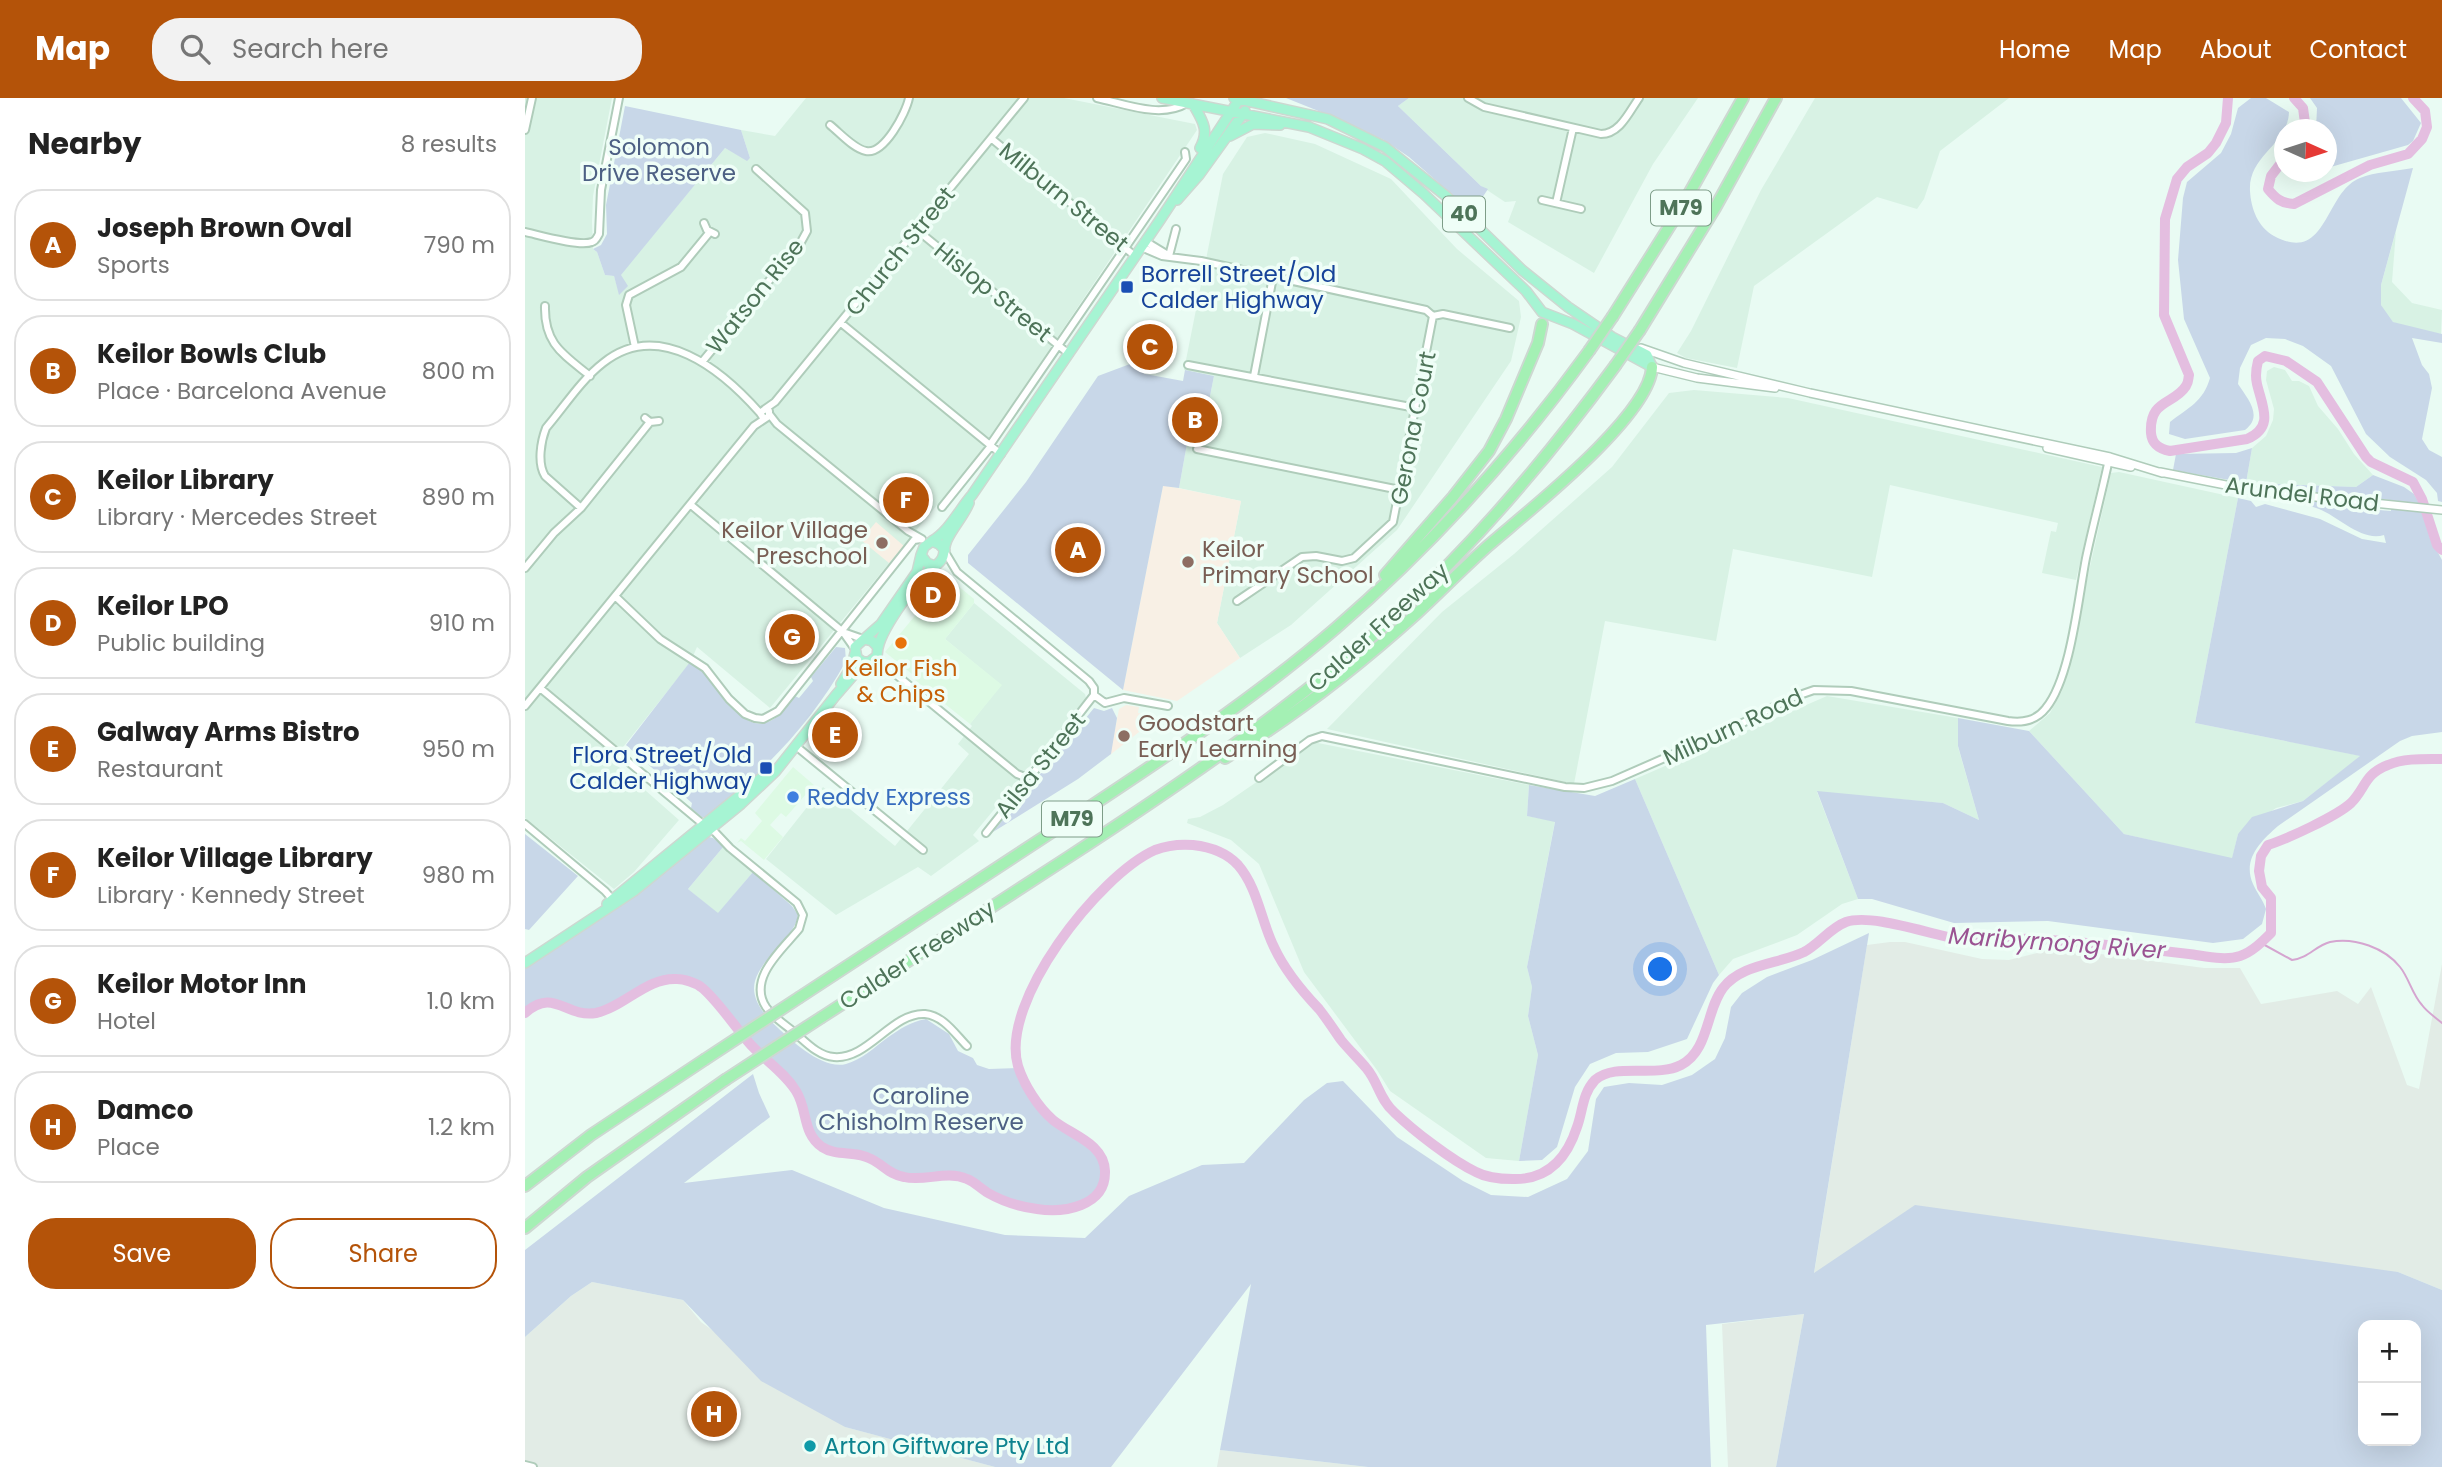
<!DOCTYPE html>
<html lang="en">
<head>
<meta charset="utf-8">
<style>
  :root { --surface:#fff; --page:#f2f2f2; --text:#222; --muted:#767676; --line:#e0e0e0; --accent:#b45309 }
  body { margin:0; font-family:Poppins,sans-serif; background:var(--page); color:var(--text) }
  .controls { position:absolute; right:21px; bottom:21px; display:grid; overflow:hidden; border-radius:14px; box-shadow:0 7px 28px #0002 }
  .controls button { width:63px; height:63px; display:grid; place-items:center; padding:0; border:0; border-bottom:2px solid var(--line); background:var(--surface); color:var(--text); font:35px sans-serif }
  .compass { position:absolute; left:1749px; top:21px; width:63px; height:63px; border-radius:50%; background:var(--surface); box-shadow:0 7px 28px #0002; rotate:93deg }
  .you { position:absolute; left:1136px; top:872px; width:24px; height:24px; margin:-18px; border:5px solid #fff; border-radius:50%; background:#1a73e8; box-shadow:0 0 0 10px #1a73e833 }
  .badge { display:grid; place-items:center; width:46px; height:46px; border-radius:50%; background:var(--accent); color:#fff; font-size:23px; font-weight:700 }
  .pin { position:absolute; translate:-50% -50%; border:4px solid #fff; box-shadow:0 2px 7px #0006 }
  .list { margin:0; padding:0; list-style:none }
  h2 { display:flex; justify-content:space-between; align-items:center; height:91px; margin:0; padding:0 28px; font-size:30px }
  h2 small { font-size:23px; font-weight:400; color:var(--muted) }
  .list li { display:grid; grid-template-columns:46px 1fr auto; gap:21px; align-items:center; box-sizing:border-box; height:112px; margin:0 14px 14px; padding:0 14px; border:2px solid var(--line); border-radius:28px }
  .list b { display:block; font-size:26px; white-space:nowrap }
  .list p { margin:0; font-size:23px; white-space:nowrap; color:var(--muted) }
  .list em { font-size:23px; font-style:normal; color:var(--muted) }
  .actions { display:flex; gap:14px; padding:21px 28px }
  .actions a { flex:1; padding:16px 0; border:2px solid var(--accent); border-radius:28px; text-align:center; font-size:24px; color:var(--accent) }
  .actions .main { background:var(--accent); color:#fff }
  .icon { flex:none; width:38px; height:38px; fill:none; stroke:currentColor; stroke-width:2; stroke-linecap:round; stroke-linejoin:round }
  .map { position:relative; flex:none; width:1917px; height:1369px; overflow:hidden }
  header { display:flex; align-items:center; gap:42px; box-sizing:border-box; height:98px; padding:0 35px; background:var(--accent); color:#fff }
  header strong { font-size:33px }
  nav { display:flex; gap:38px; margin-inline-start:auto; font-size:24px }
  .search { width:490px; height:63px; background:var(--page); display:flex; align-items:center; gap:18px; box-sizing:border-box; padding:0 24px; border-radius:28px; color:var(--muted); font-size:26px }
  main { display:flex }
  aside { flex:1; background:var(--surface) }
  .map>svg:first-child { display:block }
  .residential { fill:#d8f2e4 }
  .commercial { fill:#ddfae4 }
  .industrial { fill:#e2ece6 }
  .education { fill:#f8f0e5 }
  .green { fill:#c8d7e8; fill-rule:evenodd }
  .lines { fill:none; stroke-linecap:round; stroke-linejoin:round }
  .stream { stroke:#d5a5d0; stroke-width:2 }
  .river { stroke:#e4bee0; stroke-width:10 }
  .minor-casing { stroke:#afccba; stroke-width:10 }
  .tertiary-casing { stroke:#afccba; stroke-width:10 }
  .primary-casing { stroke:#cdd8d1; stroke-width:12 }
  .motorway-casing { stroke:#cdd8d1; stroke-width:14 }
  .minor { stroke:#fff; stroke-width:6 }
  .tertiary { stroke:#fff; stroke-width:7 }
  .primary { stroke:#a6f4d3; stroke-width:9 }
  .motorway { stroke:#a4f0b4; stroke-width:10 }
  .motorway-bridge-casing { stroke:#cdd8d1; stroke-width:14; stroke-linecap:butt }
  .motorway-bridge { stroke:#a4f0b4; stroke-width:10 }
  .transit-dot { fill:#1a4fb4; stroke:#effef7; stroke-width:2.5 }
  .education-dot { fill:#8d6e63; stroke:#effef7; stroke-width:2.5 }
  .food-dot { fill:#e8710a; stroke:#effef7; stroke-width:2.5 }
  .shop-dot { fill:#3f7fe0; stroke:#effef7; stroke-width:2.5 }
  .culture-dot { fill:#0f9aa8; stroke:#effef7; stroke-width:2.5 }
  .labels { text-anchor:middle; stroke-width:7; stroke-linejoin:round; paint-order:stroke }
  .shield { fill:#effef7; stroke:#7e9d88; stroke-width:2 }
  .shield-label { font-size:21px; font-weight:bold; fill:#4e7459 }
  .park-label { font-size:23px; fill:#4d6084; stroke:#effef7 }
  .street-label { font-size:23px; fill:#4e7459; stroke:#effef7 }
  .transit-label { font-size:23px; fill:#164399; stroke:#effef7; text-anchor:start }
  .education-label { font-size:23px; fill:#785e54; stroke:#effef7; text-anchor:start }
  .food-label { font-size:23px; fill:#c56008; stroke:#effef7 }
  .shop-label { font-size:23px; fill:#366cbe; stroke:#effef7; text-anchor:start }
  .culture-label { font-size:23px; fill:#0d838f; stroke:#effef7; text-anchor:start }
  .water-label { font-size:24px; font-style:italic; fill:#9a5392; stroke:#effef7 }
</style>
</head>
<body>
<header>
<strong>Map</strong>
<div class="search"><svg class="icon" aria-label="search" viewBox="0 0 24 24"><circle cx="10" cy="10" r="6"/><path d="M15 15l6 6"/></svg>Search here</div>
<nav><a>Home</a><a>Map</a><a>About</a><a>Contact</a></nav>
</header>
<main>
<aside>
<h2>Nearby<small>8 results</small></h2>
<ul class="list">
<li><span class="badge">A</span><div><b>Joseph Brown Oval</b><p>Sports</p></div><em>790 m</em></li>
<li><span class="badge">B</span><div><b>Keilor Bowls Club</b><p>Place · Barcelona Avenue</p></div><em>800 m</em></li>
<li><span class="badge">C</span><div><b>Keilor Library</b><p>Library · Mercedes Street</p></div><em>890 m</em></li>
<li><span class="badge">D</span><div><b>Keilor LPO</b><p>Public building</p></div><em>910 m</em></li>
<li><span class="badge">E</span><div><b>Galway Arms Bistro</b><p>Restaurant</p></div><em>950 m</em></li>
<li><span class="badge">F</span><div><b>Keilor Village Library</b><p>Library · Kennedy Street</p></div><em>980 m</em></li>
<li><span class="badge">G</span><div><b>Keilor Motor Inn</b><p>Hotel</p></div><em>1.0 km</em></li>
<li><span class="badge">H</span><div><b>Damco</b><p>Place</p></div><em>1.2 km</em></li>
</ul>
<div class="actions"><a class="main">Save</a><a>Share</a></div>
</aside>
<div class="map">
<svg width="1917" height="1369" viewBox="0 0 1917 1369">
  <rect width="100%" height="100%" fill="#e9fbf3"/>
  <path class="residential" d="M0,0H87L68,98L67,124L68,151L72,154L80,177L89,178L94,195L102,188L95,177L200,50L222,62L225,60L216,32L250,38L281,0H539L670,26L672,32L454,356L245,610L172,549L165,565L87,663L154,722L109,774L89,791L0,720Z
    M884,0H1173L1128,66L1069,175L983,124L991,103L980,104L956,88L873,8Z
    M1290,0H1484L1415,53L1399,101L1392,111L1352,99L1229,188L1212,270L1161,260L1152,255L1166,233L1236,92Z
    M740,35L790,46L866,81L932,151L994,203L996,219L986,263L872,432L766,527L715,560L692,525L716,403L654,390L663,340L676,343L689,278L659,272L698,76L722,39Z
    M1871,133L1867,184L1887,205L1917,212L1916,236L1875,228L1868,224L1859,214L1856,207V187Z
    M1749,269L1760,272L1767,283H1774L1784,288L1793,308L1813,331L1829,356L1848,377L1831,389L1721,385L1727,350L1741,338L1748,322L1749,311L1741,282L1742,273Z
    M1169,292L1263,300L1577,369L1551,482L1517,475L1526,433L1531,434L1533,425L1365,387L1347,479L1208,451L1191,543L1080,523L1049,686L802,631L917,514L989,456L1087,369L1144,295Z
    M1594,374L1713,400L1670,625L1836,658L1778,703L1751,710L1713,736L1707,761L1599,736L1504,633L1525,615L1537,593L1586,375Z
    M449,505L560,596L561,600L448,737L454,743L406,778L393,769L311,817L241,761L298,689L370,748L444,656L433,646L447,628L445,626L476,587L420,541Z
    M1302,598L1433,620V649L1454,722L1418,705L1292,694L1333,801L1317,806L1272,837L1208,861L1194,877L1110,681Z
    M788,644L1004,687L1002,718L1030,723L1002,869L1007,889L1003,918L1013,957L994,1063L961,1060L865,993L852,972L779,874L734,766L706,742L662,725L663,721L675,719L698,707L736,681L740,682L748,673Z
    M199,748L228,774L193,816L163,791Z"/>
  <path class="commercial" d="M422,479L449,501V505L420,541L477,587L445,626L390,582L387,576L360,554Z
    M268,669L289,687L261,719L256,715L245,727L258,739L239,762L216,743L212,745L216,740L220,743L237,723L230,715Z"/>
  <path class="industrial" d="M1365,844H1380L1457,861L1484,862L1524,852L1553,853L1679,870H1715L1736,906L1812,893L1833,906L1846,889L1882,987L1894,991L1917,866V1192L1873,1174L1289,1176L1342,847Z
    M67,1184L158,1202L176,1224L320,1329L470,1369H0V1239L46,1198Z
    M1279,1216L1251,1369H1203L1197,1226Z
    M695,1352L843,1369H692Z"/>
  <path class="education" d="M638,387L716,403L692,525L715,560L652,603L598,592Z
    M351,424L379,448L364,465L336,442Z
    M601,607L614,609L613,615L633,619L585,657L594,611Z"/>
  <path class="green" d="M761,0H884L873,8L956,88L963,91L955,103L941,98L930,99L884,59L859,42L816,22Z
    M1726,0H1741L1764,14C1763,47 1723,57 1725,93C1726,111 1733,129 1749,138C1803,167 1799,94 1835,80C1849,74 1872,73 1888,70L1856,187V207L1868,224L1917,236V245L1887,240L1897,267L1904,276L1907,290L1897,341L1904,352L1917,359V404L1913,403L1912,395L1901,382L1865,359L1841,336L1806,268L1778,248L1760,241L1741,240L1726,247L1715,270L1713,286C1722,300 1739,318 1720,332L1660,341L1644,336L1645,324C1664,309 1678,304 1685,280L1659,221L1653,162L1658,100L1662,84L1696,55L1706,36L1713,10Z
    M1785,0H1876L1896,25L1888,43L1883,47L1802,70L1801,32L1791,31L1792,10Z
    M100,8L216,32L225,60L222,63L200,50L96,177L103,188L94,197L89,178L80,177L72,154L68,151L76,147L82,136L81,107Z
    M605,266L620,276L658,283L660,272L689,278L676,343L663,340L654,390L638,388L598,592L443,465V457L501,384L573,278Z
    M1727,350L1721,385L1648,372L1651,356L1711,355Z
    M1848,377L1879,389L1889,396L1894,405L1905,440L1917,462V634L1887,638L1875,643L1753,728C1736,743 1717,761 1728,786C1732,795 1738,802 1741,811L1737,826L1718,841L1688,845L1523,823L1429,825L1347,801H1333L1292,693L1418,705L1454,722L1433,648V620L1504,633L1599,736L1707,760L1713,736L1727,719L1778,703L1835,658L1670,625L1713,400L1726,403L1731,409L1740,406L1795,421L1837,441L1861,445L1859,437C1837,444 1814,419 1794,411C1778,405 1761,404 1744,401L1745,398C1786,402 1825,410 1866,413L1865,402L1749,391L1750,386L1831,389Z
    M311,549L320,550L321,563C287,625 237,676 181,719H177L166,710L167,705L101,647L165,564C173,569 181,574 186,582C201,599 223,643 253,618C259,613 265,604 270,598L274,600L288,583L286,579Z
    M569,610L579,613L587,610L592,620L586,656L553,681L468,734Z
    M1110,681L1194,877L1188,885L1162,941L1123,954L1091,955L1065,966L1050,989L1032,1049L1017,1062L994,1063L1013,957L1003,918L1007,889L1002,869L1030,724L1002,718L1004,687L1070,698Z
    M0,736L53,778L4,832L0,831Z
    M184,739L188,740L199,748L163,791L193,815L228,774L267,808L273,817C270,840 237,858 230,883C225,901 240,918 252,929C268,944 298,972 321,966C336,962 350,949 362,940C375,931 385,924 401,921L424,936L433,953L448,960L452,967L464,971L494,970C503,989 512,1008 528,1022C545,1037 578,1044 580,1071C581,1080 576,1088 571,1095C549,1126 492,1110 463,1095C456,1091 449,1084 441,1081C425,1074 410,1081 394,1081C383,1081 368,1079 359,1072C351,1066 348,1060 338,1058C324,1055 309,1058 297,1049C276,1033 283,1009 268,989C259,975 243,963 231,952C217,938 204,923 192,908C186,899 180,890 170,885C128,865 100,916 63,916C34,915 28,889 0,915V871L99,806Z
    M1344,835L1289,1175L1390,1107L1873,1174L1917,1192V1369H1251L1279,1216L1181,1227L1186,1369H843L695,1352L726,1186L586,1369H470L320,1329L236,1283L158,1202L67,1184L46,1198L0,1239V1152L228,976L234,995L245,1019L159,1085L267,1072L359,1110L480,1137L560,1140L604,1098L677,1067L719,1065L779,1002L802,985L818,983L872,1039L938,1083L966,1097L1003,1099L1042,1081L1063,1053L1071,1001L1079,989L1104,985L1137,987L1167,977L1190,961L1200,940L1206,909L1217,895L1242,879L1287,862ZM1891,1227V1343H1838V1227Z"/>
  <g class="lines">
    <path class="stream" d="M1736,845L1767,862C1784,860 1790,848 1805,844C1830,839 1860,850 1875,869C1884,880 1887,896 1897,907C1902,914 1910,919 1917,925"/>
    <path class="river" d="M1703,0L1701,25L1691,45L1683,55L1662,69L1652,81L1640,121L1639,217L1664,277C1663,281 1664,283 1661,288C1649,307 1624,301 1626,335C1627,347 1635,351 1645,353L1722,341C1750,329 1737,308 1732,286C1730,278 1731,271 1733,263L1740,258L1761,263L1792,284L1841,359L1846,364L1888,384L1897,401L1912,447L1917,452
      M1769,0L1778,10L1781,32
      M1759,61L1746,78L1743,91C1751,101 1756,105 1769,106L1845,67L1883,56L1897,41L1902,29L1900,13L1888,0
      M0,915C29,889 40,920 71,915C99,909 122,879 152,881C159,881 171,885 176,889C191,900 212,932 226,947C241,963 260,975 271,993C283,1012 277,1035 297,1049C312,1059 331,1052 346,1061C359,1067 363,1076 379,1079C400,1084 421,1072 442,1081C450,1084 456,1091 463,1095C477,1103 496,1109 512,1111C538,1115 581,1109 580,1073C579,1045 546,1037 528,1022C513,1009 499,987 493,968C474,904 574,777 630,752C643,747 655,746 668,747C686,749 701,754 713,767C733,790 736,823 749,849C760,873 776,892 794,911C802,921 809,932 816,942C824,952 834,961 842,971C853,984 855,1002 869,1014C889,1033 926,1062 951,1074C962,1080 976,1081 988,1081C1023,1082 1042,1060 1052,1029C1058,1013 1057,996 1070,982C1090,964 1131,980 1156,967C1184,953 1181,912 1198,890C1216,866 1254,866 1279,854C1294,846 1305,830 1321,824C1347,815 1406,837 1434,841C1459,844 1486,840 1511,841C1562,844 1613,850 1664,856C1680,858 1700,863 1715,858C1727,854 1737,844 1746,835V800L1737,789L1734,773L1736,758L1743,747C1762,741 1812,718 1826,705C1841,690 1839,676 1863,667C1879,660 1899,661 1917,661"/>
    <defs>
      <path id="minor" d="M572,0C600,6 636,21 662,5
        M943,0L959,9L1076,36C1095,36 1104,14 1114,0
        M305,27C315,35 329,51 341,53C359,57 381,15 384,0
        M0,32L7,0
        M467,41L610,158
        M1017,102L1056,111
        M1031,105L1048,30
        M179,125L182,132L190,136
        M392,132L544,256
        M0,134C14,137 54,149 67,144C71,143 72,139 74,136L76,92L94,0
        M620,143L643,157
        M616,149L637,158L676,163L901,212L908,218L918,216L985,230
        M644,158L651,131
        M20,208C19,246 38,256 65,278
        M316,225L476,356
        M110,249L101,207L104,197L156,169L184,135
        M177,264L276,144L282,133L280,115L231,71
        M663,267L891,310
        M729,278L748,179
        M240,311L250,304L499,0
        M245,317L252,326L383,433L397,441
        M120,320L125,324L134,323
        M465,347L661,61L660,54
        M672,351L875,392
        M166,407L318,534L330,551
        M417,409L466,348
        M56,410L20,378C12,365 16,343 21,330C39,309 56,282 78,265C134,220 197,272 235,315
        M420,454L432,474L564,583L569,590V597L580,605L599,600L643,608
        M0,470L29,435L56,410L125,324
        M90,498L135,541L180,570L204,601L220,616L230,620L238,621L253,613L389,442L396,441
        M712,503L777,459L791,458L817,463L829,460L868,424L908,218
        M318,534L338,541
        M346,564L363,570L492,676L500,679
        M15,590L179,727
        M0,608L229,328L244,318V313L240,311L235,315L239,321
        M272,649L398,752
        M734,680L785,642L797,638L1040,689L1059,690L1087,683L1206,631L1266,600L1289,592L1326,593L1483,623C1498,625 1511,623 1521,610C1546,579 1553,501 1561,460C1568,427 1577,394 1584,361
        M0,726L80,793L88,802
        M187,731L205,750L272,805L278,817L274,831C258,851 222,880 241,909C248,919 259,926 269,934C281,944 293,958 309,959C343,962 367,914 400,916C419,918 430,936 442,948
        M461,735L497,690L500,679L509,674L569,597
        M0,1367L8,1369"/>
      <path id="tertiary" d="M1116,250L1159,265L1285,295L1585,359L1637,375
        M1127,269L1172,280L1250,290
        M1522,350L1606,369
        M1635,374L1731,393L1917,412"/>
      <path id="primary" d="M637,0L784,29L838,51L860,63L899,96L1001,193L1017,214L1048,226L1127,269
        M709,0L803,21L860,49L921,98L997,172L1043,209L1087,239L1122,257L1127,269
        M668,6C677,22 685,32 675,50
        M705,38L728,26L755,27
        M652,102L674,77L720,13
        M407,443C424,433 434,412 447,397L635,122L715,0
        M420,452L414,446L407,443L399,449L396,457L402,465L410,468C422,460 417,453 422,442C428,429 438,419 444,405
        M339,541L347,543L353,549L352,558L344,564H338L332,560L330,549L356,526L392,474L396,457
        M353,550C357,530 393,479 410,468
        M316,586L327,568L330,555
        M82,806L236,680
        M0,865L109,793L216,706L250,674L311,597L331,574L344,564"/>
      <path id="motorway" d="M1088,218L1156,110L1218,0
        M1115,232L1190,110L1251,0
        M860,477L928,399L964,353L981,321L1013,245L1017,226
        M700,660C768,619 832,569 891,516C916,493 939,469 964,447C1002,414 1125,318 1127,269
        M275,899C362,842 449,785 536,728C630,666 725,604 811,530C906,448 990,355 1064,253
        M297,919C379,866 460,813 542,760C659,684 774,605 878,511C957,438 1026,355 1090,268
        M0,1088L66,1037L179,962
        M0,1130L62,1079L200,982"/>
    </defs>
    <use href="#minor" class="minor-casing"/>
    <use href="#tertiary" class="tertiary-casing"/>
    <use href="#primary" class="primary-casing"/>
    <use href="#motorway" class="motorway-casing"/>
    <use href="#minor" class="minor"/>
    <use href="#tertiary" class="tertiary"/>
    <use href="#primary" class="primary"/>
    <use href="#motorway" class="motorway"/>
    <defs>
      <path id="motorway-bridge" d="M1064,253L1088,218
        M1090,268L1115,232
        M179,962L275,899
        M200,982L297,919"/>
    </defs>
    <use href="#motorway-bridge" class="motorway-bridge-casing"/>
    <use href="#motorway-bridge" class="motorway-bridge"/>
  </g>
  <g class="transit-dot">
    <rect x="595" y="182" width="14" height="14" rx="3.5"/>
    <rect x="234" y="663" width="14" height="14" rx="3.5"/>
  </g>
  <g class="education-dot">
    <circle cx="357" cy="445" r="7"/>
    <circle cx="663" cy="464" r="7"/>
    <circle cx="599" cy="638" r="7"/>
  </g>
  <circle class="food-dot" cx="376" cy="545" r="7"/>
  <circle class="shop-dot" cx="268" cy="699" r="7"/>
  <circle class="culture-dot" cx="285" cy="1348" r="7"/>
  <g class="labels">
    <g class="shield">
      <rect x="1126" y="92.5" width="60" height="35" rx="5"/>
      <rect x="918" y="98.5" width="42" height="35" rx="5"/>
      <rect x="517" y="703.5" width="60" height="35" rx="5"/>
    </g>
    <g class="shield-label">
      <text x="1156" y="117">M79</text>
      <text x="939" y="123">40</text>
      <text x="547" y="728">M79</text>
    </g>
    <g class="park-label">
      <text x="134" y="57">Solomon<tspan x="134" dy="26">Drive Reserve</tspan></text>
      <text x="396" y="1006">Caroline<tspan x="396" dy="26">Chisholm Reserve</tspan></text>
    </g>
    <g class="street-label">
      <text transform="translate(539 99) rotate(39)" y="8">Milburn Street</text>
      <text transform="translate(375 153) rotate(-51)" y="8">Church Street</text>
      <text transform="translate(468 194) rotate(39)" y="8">Hislop Street</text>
      <text transform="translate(230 198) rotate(-51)" y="8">Watson Rise</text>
      <text transform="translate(888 330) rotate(-79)" y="8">Gerona Court</text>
      <text transform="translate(1777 396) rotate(7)" y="8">Arundel Road</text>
      <text transform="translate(853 529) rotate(-42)" y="8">Calder Freeway</text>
      <text transform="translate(1208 629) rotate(-25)" y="8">Milburn Road</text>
      <text transform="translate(515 667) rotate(-51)" y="8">Ailsa Street</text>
      <text transform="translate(392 857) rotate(-33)" y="8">Calder Freeway</text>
    </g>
    <g class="transit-label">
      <text x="616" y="184">Borrell Street/Old<tspan x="616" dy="26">Calder Highway</tspan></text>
      <text x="227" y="665" text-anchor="end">Flora Street/Old<tspan x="227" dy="26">Calder Highway</tspan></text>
    </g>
    <g class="education-label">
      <text x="343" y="440" text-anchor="end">Keilor Village<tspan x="343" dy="26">Preschool</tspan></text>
      <text x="677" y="459">Keilor<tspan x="677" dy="26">Primary School</tspan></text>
      <text x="613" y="633">Goodstart<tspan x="613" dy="26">Early Learning</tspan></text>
    </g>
    <g class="food-label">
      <text x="376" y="578">Keilor Fish<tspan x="376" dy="26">&amp; Chips</tspan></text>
    </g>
    <g class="shop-label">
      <text x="282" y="707">Reddy Express</text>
    </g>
    <g class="culture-label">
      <text x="299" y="1356">Arton Giftware Pty Ltd</text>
    </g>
    <g class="water-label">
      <text transform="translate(1532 845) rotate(4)" y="8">Maribyrnong River</text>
    </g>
  </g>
</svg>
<div class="controls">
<button>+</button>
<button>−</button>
</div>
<svg class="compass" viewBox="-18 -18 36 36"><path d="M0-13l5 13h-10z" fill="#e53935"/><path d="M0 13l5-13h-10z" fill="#767676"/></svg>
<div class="you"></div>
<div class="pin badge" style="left:553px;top:452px">A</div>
<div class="pin badge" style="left:670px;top:322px">B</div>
<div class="pin badge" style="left:625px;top:249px">C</div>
<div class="pin badge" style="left:408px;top:497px">D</div>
<div class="pin badge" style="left:310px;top:637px">E</div>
<div class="pin badge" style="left:381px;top:402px">F</div>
<div class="pin badge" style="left:267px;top:539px">G</div>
<div class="pin badge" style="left:189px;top:1316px">H</div>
</div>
</main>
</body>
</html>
